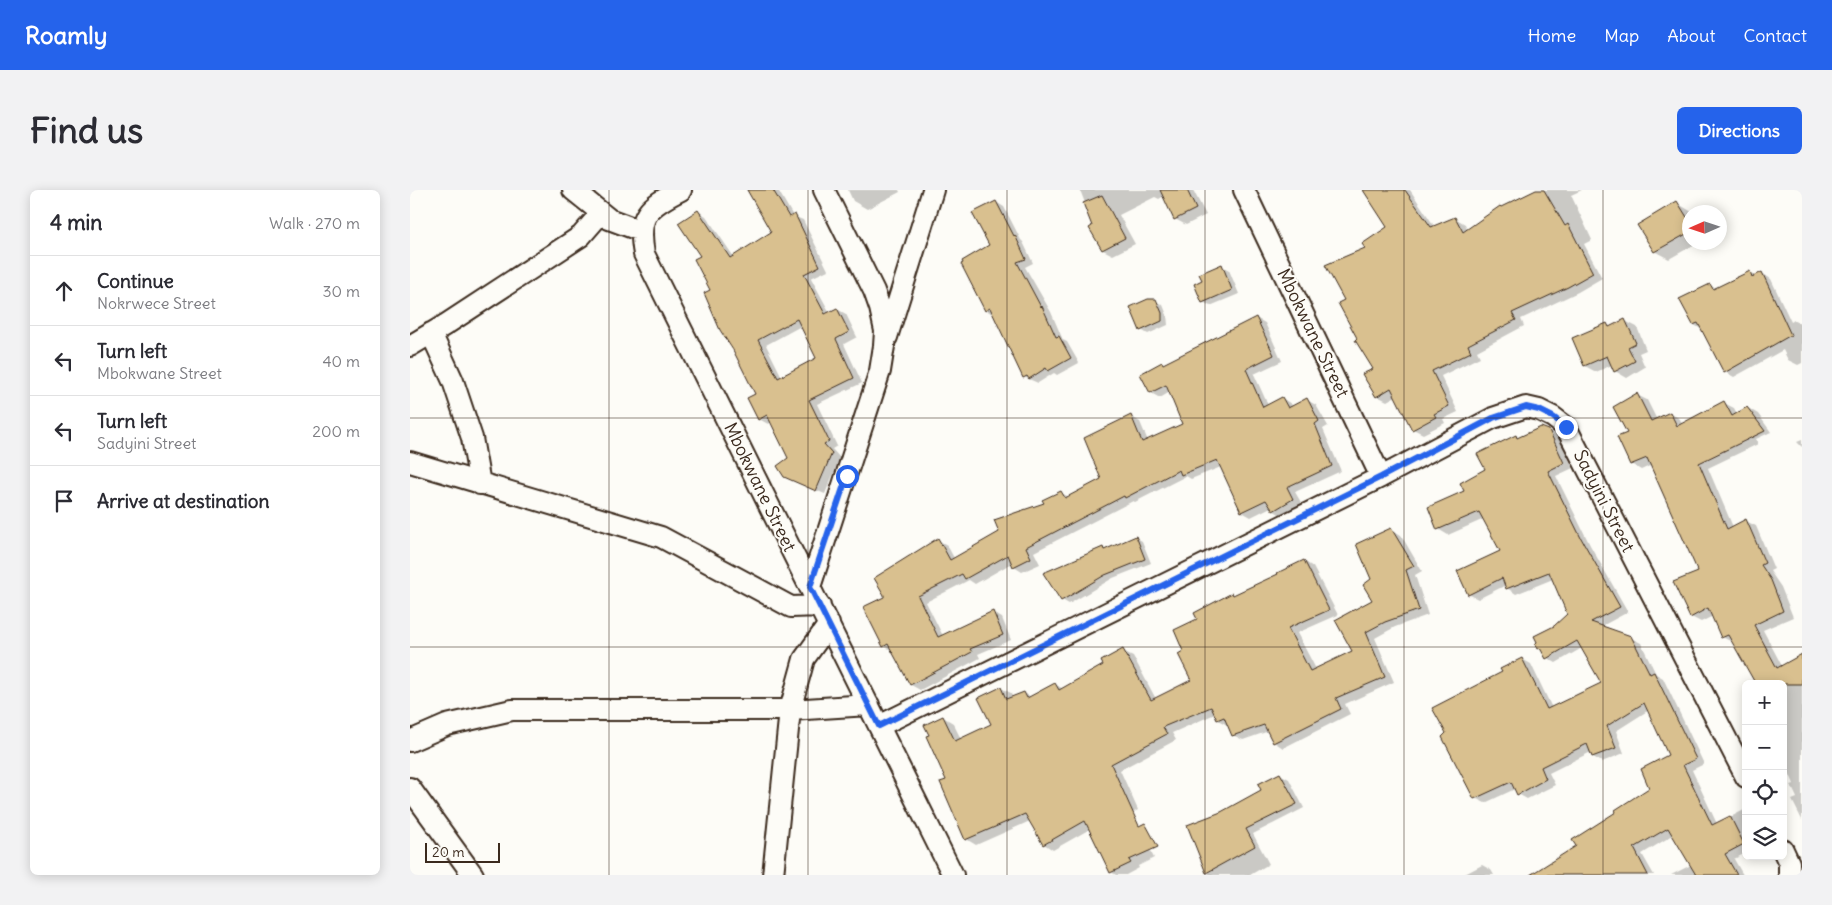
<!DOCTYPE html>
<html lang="en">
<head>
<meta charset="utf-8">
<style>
  :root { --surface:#fff; --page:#f2f2f3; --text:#2b2b33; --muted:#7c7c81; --line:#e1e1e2; --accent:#2563eb }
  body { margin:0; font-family:Delius,sans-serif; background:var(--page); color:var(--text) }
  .controls { position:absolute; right:15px; bottom:15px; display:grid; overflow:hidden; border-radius:8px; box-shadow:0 2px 12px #0003 }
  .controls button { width:45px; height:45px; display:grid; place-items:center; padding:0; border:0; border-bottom:1px solid var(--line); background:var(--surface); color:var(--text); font:25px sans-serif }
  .compass { position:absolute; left:1272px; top:15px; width:45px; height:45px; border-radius:50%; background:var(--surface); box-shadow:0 2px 12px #0003; rotate:267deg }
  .scale { position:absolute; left:15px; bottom:12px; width:75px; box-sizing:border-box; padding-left:5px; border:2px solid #3b2a1e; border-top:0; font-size:14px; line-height:18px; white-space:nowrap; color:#3b2a1e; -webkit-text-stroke:4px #fdfcf7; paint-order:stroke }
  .stop { position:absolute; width:15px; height:15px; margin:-11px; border:4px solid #2563eb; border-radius:50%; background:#fff }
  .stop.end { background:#2563eb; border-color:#fff; box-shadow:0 1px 5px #0008 }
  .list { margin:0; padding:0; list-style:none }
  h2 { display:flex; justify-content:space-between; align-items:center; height:65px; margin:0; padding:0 20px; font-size:21px }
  h2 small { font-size:16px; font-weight:400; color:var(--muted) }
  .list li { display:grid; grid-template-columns:32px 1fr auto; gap:15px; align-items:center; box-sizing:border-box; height:70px; padding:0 20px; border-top:1px solid var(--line) }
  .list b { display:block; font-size:19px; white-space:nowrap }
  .list p { margin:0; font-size:16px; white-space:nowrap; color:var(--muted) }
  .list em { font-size:16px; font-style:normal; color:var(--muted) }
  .icon { flex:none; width:28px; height:28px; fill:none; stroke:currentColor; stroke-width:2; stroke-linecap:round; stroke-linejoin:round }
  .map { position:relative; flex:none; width:1392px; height:685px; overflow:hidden; border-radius:8px }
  header { display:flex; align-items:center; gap:30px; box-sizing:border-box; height:70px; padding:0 25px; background:var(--accent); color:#fff }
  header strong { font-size:24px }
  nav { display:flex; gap:28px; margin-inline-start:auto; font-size:18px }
  .intro { display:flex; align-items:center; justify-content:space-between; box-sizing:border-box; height:120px; padding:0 30px }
  h1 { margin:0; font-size:35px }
  .button { padding:12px 22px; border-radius:8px; background:var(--accent); color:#fff; font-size:18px; font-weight:700 }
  main { display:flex; gap:30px; padding:0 30px }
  aside { flex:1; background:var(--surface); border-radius:8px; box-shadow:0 2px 12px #0003 }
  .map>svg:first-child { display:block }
  .shadow { fill:#0003; fill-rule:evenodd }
  .building { fill:#d9c08f; stroke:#3b2a1e; fill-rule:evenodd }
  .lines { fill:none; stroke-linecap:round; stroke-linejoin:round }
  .street-casing { stroke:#3b2a1e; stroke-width:24 }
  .street { stroke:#fdfcf7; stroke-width:20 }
  .route { stroke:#2563eb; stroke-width:6 }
  .grid { fill:none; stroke:#3b2a1e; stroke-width:1; stroke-opacity:0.55 }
  .labels { text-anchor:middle; stroke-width:4; stroke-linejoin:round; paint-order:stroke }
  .street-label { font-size:18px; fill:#3b2a1e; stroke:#fdfcf7 }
</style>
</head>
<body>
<header>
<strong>Roamly</strong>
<nav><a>Home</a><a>Map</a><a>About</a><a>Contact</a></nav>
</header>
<div class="intro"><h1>Find us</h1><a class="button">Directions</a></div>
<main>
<aside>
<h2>4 min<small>Walk · 270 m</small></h2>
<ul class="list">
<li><svg class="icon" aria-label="ahead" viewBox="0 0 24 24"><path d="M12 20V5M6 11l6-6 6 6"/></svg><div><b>Continue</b><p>Nokrwece Street</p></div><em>30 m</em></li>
<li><svg class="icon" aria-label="left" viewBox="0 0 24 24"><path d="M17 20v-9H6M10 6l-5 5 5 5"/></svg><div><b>Turn left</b><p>Mbokwane Street</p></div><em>40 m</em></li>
<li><svg class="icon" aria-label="left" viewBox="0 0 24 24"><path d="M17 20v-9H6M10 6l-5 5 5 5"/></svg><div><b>Turn left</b><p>Sadyini Street</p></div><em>200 m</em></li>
<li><svg class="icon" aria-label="arrive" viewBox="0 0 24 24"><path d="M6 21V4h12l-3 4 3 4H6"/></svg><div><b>Arrive at destination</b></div></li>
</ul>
</aside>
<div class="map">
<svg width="1392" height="685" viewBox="0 0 1392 685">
  <rect width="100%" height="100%" fill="#fdfcf7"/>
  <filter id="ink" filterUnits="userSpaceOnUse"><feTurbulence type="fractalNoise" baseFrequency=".02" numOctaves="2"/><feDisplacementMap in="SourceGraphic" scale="10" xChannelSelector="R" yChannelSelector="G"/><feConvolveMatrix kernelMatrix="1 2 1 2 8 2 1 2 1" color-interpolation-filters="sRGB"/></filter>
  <g filter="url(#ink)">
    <path class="shadow" d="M343,0H368L383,26L393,30L418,80L401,88L420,123L427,119L436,124L447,147L434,154L452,193L407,214L427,256L422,259L430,268L415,304L384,291L380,269L362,232L358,234L349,229L346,204L302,101L292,66L288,21L296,26L324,67L362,42ZM391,136L407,169L372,187L356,155Z
      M438,0H489L490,2L457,19L443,11Z
      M670,0H783L796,25L776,35L765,29L754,6L749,9L745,7L709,25L725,54L703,65L693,60Z
      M964,0H1000L1025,37L1045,28L1055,34L1058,40L1092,18L1126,1L1125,0H1172L1161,5L1182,50L1174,54L1192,88L1168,102L1111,129L1114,136L1067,161L1070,167L1031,186L1048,222L1033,229L1035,233L1013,244L1003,239L986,206L977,211L967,206L965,179L949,149L935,111L957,59L979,37Z
      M586,12L594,17L611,50L613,52L623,73L615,77L641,122L653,150L657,152L669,173L647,185L644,183L628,193L614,187L584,125L576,120Z
      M1267,13L1282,22H1280V52H1289L1259,69L1244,61Z
      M812,76L819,80L829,104L800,116L793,112V91Z
      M1340,83L1346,86L1352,83L1361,89L1381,132L1384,130L1392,135V173L1388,175L1378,170L1373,160L1324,187L1315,182L1293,140L1284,135L1300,95L1306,99Z
      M745,111L753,115L757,125L758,135L738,144L731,140Z
      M846,128L855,133L872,171L844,184L858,215L872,208L881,214L883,217L897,210L906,215L918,236L913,239L931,281L885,302L892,314L873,326L864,321L861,317L841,327L832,322L811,277L781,289L776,286L725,312L723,311L624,362L630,374L612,382L604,377L602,373L565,394L559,390L516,412L533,446L583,423L592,428L601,450L568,464L570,468L510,500L501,495L483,461L474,456L475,408L528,350L537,355L544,368L591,342L651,303L659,307L692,290L721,226L730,232L738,251L773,234L760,202L750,208L741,203L754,175Z
      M1215,131L1227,137L1236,160L1229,163L1235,177L1217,188L1205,181L1202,175L1186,182L1175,176L1196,134L1202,137Z
      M1227,205L1237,210L1247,230L1260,223L1270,229L1272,234L1314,213L1324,218L1327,224L1338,218L1348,224L1361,242L1346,249L1348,254L1298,278L1323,337L1336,331L1346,336L1364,379L1360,381L1371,397L1383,427L1353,440L1372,476L1392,470V630L1382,610L1387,608L1381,595L1384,594L1373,569V494L1346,493L1324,453L1312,447L1303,426L1291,432L1281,427L1290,383L1242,275L1231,280L1221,274L1218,243Z
      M1138,241L1148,246L1163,278L1146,286L1180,355L1218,422L1190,437L1221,448L1231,453L1246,484L1253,488L1294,574L1282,580L1307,634L1336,619V663L1324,669L1333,685H1261L1281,675L1263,645L1232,664L1244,685H1122L1168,656L1208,622L1241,598L1259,566L1239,520L1206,541L1214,563L1192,572L1183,567L1181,562L1139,583L1145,595L1117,609L1108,604L1105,599L1075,613L1065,608L1094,482L1112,469L1121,474L1142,518L1193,494L1172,458L1146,473L1137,468L1133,460L1129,458L1145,437L1158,424L1143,389L1106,404L1097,398L1096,395L1068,409L1058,404L1091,361L1074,329L1038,345L1028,339L1055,301L1106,246L1109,248Z
      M1392,250V257L1387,252Z
      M981,339L991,345L1012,381L1005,385L1018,425L985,437L965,448L984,492L935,514L940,524L873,558L864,552L859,541L833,550L823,545L819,534L817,535L808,530L805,524L762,543L766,550L710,580L728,620L721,624L744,668L728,676L729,678L716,685H706L701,682L680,639L643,660L634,654L620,631L566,655L556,649L538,590L520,545L533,527L543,533L551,549L583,535L591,498L601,503L602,508L614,503L621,507L645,494L653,499L695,476L713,461L723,466L746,509L782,491L775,461L789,430L822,404L825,406L894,371L903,377L928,425L887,443L906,479L943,461L964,410L962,390Z
      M725,347L732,351L741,373L703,388L659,414L652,410L693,358L696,360Z
      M870,584L879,589L894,618L843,644L859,674L840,685H799L779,636L812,623L853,601Z
      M1072,675L1081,680L1084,685H1053Z"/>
    <path class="building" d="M337,0H363L379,27L385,24L410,76L394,84L415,124L427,118L439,142L426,149L444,188L399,210L419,251L414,254L422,263L406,301L374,287L367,276L378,268L357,225L348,230L337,208L345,204L323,160L310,140L294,103L300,100L284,69L290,66L268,33L288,20L320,68L361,42ZM387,129L406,168L368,188L348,150Z
      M750,0H777L786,19L764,30Z
      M953,0H995L1021,37L1045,27L1053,42L1090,16L1091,17L1126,0H1134L1155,36L1158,34L1183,83L1158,97L1102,123L1106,130L1058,155L1061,162L1022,181L1039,216L1024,224L1026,227L1002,240L981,198L966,207L952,184L963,179L945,150L947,148L928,113L934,110L915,75L955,58L952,54L977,37Z
      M692,5L715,48L692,60L679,38L682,36L673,13Z
      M586,11L604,46L605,45L616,69L607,72L631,117L632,116L646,147L649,146L661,168L638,181L636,178L619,189L617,186L613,188L580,118L575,121L551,74L553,73L552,71L579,55L562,23Z
      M1267,11L1280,32V42L1244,62L1227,35Z
      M812,74L822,100L792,113L784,94L792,90L789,84Z
      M1340,81L1342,87L1352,82L1381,145L1314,183L1288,133L1283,135L1269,109L1300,94L1303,99Z
      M738,109H746L752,123V131L730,141L720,117Z
      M846,127L864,165L836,179L853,217L872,207L878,218L897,208L909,231L905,234L922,276L877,297L883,309L863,321L856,310L831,322L807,270L771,285L769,280L715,308L714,306L616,357L621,368L603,377L598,365L555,389L552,384L508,406L528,447L583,421L593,445L560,459L562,462L500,495L478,454L473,457L453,417L474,407V405L464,388L528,348L540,370L589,342L584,330L634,313L632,310L651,301L655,308L691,289L674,248L721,225L732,252L772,234L756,195L740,203L730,184L752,172L753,174Z
      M1215,129L1226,153L1218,157L1225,171L1204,182L1197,166L1174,176L1162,148L1197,133L1199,137Z
      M1227,203L1241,231L1260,222L1267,236L1314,211L1322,226L1337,217L1355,241L1289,273L1317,339L1336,329L1355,373L1351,375L1361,390L1373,421L1344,435L1367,478L1392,464V494H1339L1344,491L1318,445L1311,448L1298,418L1280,428L1263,392L1288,382L1237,268L1220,275L1207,247L1217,243L1203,217Z
      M1131,237L1139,240L1154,273L1138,281L1171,348L1210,417L1181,432L1221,446L1240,484L1244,482L1286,569L1273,575L1302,635L1320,626L1334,654L1315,664L1327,685H1286L1258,638L1224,658L1238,685H1120L1166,656L1162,650L1206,622L1205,620L1239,598L1231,579L1258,565L1234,513L1197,536L1206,558L1182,567L1177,554L1131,577L1136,589L1107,605L1101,592L1064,609L1032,547L1036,543L1022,518L1092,482L1090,479L1112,468L1137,519L1191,493L1167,451L1136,469L1130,458L1128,459L1125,454L1127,452L1124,446L1144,436L1157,424L1139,382L1096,399L1092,388L1058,405L1047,381L1090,361L1069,322L1027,340L1018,317L1054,301L1050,293L1075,279L1067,264L1106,245L1107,248Z
      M981,338L1004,376L996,380L1009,420L975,432L956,442L975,487L926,508L931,519L863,553L854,535L822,546L814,527L807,530L801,517L753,537L757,544L701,574L729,636L735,633L748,657L719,670L721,673L700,683L675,631L633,655L615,624L555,650L530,592L536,590L516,546L519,545L514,535L533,526L545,551L581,534L568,508L591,497L596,509L614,502L617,508L645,493L649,500L693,475L691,471L713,459L741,510L781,490L768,464L773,461L764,440L787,429L784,423L822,403L823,405L868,384L867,383L894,370L919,420L878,438L900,481L942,461L925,430L962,410L953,395L961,389L946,354Z
      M726,346L735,369L695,385L651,411L633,383L693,357L694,360Z
      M870,583L887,614L836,639L845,656L796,683L777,635L811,622L851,600L848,594Z"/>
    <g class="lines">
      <defs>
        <path id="street" d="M163,0L199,29L231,41
          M271,0C237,17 227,25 234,64L543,685
          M834,0L971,287
          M21,143L43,191L62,248L70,294
          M477,147L523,0
          M0,156L35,135L171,46L191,23
          M0,272L251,347L381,417L410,416
          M400,397L470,181L474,156L475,141L470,118L464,101L414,0
          M469,536L971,287L1083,228L1116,217L1129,220L1143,227L1156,237L1336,587
          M0,551L37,535L102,520H380L459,515
          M0,598L63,685
          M1373,660L1379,673V685
          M363,685L380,520L394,469L419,434"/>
      </defs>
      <use href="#street" class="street-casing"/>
      <use href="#street" class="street"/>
    </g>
  </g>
  <g class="lines" filter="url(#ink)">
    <path class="route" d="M437,286L400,397L469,536L971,287L1083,228L1116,217L1129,220L1143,227L1156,237"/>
  </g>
  <path class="grid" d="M199,0V685M398,0V685M597,0V685M795,0V685M994,0V685M1193,0V685M0,228H1392M0,457H1392"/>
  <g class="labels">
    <g class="street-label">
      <text transform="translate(903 143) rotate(64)" y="6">Mbokwane Street</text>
      <text transform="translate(350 297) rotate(64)" y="6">Mbokwane Street</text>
      <text transform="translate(1194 311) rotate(63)" y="6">Sadyini Street</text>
    </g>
  </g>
</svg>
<div class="controls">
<button>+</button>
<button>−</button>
<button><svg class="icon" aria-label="locate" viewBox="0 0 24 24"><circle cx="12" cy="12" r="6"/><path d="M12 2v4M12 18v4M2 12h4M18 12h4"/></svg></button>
<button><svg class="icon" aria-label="layers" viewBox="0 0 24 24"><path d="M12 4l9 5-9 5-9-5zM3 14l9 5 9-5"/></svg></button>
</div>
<svg class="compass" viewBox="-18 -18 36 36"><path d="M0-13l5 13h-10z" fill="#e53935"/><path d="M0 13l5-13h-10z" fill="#7c7c81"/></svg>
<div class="scale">20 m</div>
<div class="stop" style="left:437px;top:286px"></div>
<div class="stop end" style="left:1156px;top:237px"></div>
</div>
</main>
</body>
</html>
